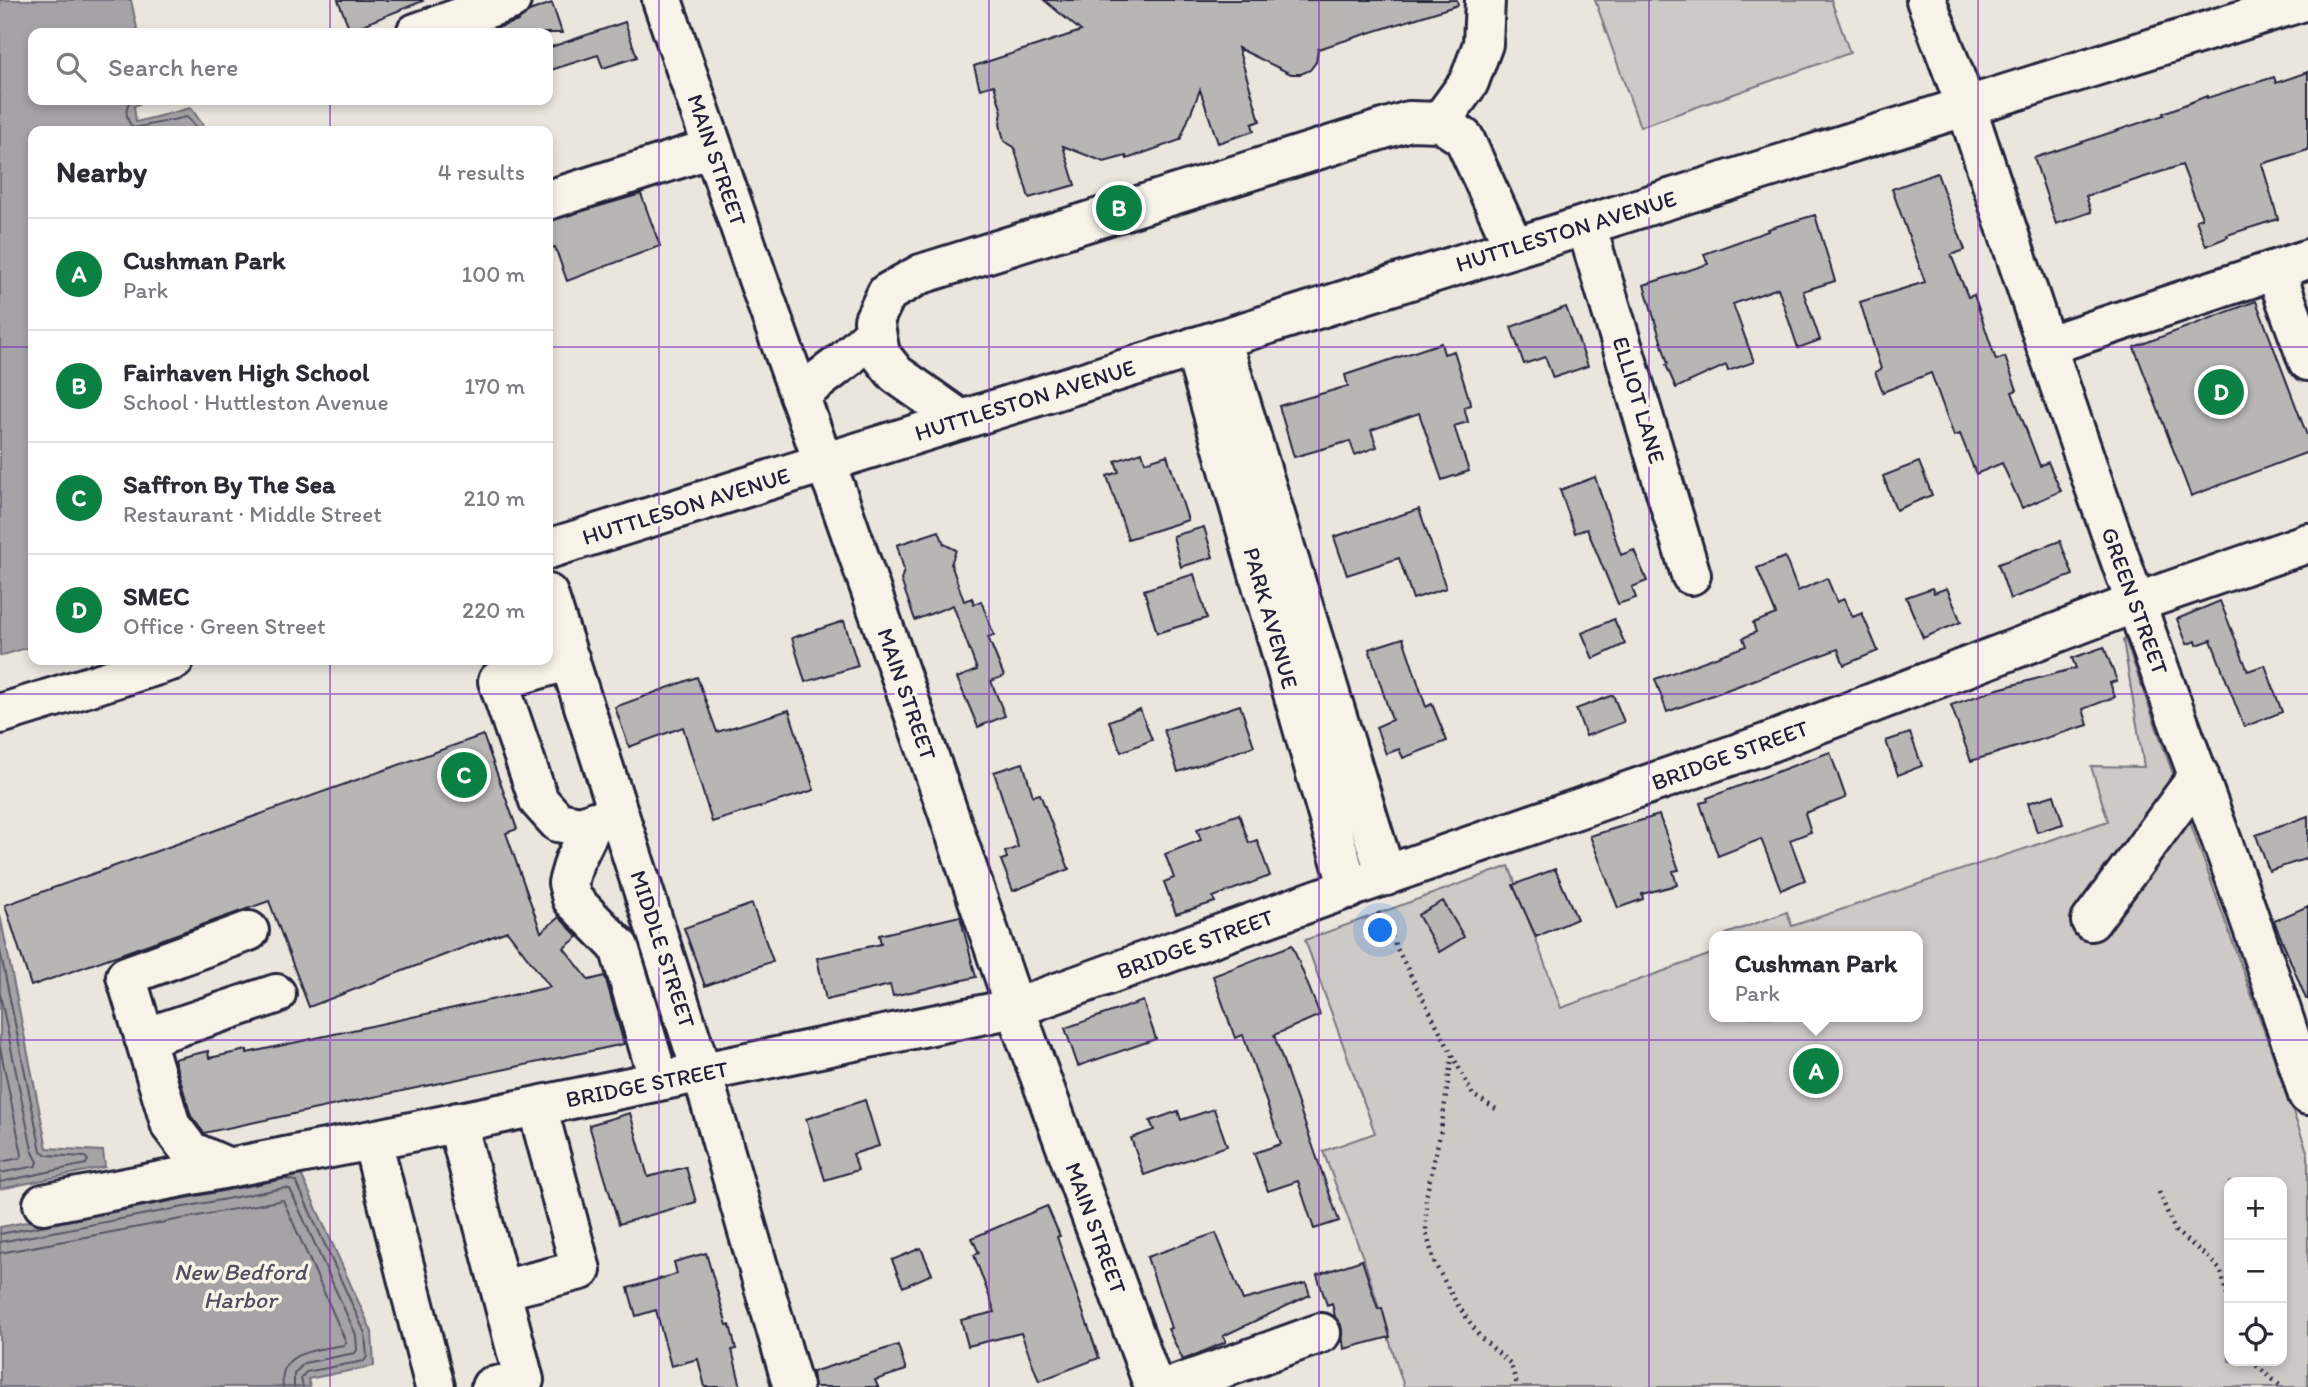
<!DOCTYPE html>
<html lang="en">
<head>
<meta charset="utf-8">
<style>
  :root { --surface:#fff; --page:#f2f2f3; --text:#2b2b33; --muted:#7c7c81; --line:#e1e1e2; --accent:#0b8043 }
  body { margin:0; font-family:Itim,sans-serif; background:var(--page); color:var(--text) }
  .controls { position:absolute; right:21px; bottom:21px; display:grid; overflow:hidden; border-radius:14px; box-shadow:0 4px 10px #0003 }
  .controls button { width:63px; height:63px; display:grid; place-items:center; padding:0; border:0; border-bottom:2px solid var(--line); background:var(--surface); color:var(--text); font:35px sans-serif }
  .you { position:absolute; left:1381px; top:931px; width:24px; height:24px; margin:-18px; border:5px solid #fff; border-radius:50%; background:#1a73e8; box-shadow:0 0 0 10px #1a73e833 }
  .badge { display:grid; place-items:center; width:46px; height:46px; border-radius:50%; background:var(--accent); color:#fff; font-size:23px; font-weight:700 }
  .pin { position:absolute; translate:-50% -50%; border:4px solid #fff; box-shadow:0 2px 7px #0006 }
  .popup { position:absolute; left:1709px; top:931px; width:214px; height:91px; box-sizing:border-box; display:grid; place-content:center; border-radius:14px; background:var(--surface); filter:drop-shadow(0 2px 5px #0005); font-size:23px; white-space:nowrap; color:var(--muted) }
  .popup b { font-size:26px; color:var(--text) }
  .popup::after { content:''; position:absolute; left:50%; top:100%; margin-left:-14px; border:14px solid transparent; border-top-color:var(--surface) }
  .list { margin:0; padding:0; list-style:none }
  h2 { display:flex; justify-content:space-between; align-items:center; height:91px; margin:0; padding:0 28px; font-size:30px }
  h2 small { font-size:23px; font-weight:400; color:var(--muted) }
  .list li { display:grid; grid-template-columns:46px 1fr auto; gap:21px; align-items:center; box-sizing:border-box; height:112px; padding:0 28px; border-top:2px solid var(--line) }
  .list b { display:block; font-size:26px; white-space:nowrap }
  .list p { margin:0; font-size:23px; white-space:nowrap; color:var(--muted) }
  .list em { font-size:23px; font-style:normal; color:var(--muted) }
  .icon { flex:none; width:38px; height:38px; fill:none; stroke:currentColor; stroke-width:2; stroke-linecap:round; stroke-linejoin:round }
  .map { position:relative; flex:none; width:2308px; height:1387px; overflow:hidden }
  .search { position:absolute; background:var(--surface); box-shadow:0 4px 10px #0003; left:28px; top:28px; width:525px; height:77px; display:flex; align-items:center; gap:18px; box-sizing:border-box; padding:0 24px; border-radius:14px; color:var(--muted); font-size:26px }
  .panel { position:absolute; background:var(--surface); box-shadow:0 4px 10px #0003; left:28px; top:126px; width:525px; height:539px; border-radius:14px }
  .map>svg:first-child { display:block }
  .green { fill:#cdc9c6; stroke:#787680; stroke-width:2; fill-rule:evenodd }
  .water { fill:#a6a3a6; stroke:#716f7b; stroke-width:2 }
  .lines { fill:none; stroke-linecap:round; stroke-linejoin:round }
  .shore { stroke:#575666; stroke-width:2 }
  .building { fill:#b8b6b5; stroke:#22223b; stroke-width:2 }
  .minor-casing { stroke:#22223b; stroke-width:44 }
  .major-casing { stroke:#22223b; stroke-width:44 }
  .highway-casing { stroke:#22223b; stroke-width:44 }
  .path { stroke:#22223b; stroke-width:4.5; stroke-dasharray:2 5; stroke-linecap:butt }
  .minor { stroke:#f7f3e8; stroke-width:38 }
  .major { stroke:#f7f3e8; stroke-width:38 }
  .highway { stroke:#f7f3e8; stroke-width:38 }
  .grid { fill:none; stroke:#7b2cbf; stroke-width:2; stroke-opacity:0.55 }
  .labels { text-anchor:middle; stroke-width:7; stroke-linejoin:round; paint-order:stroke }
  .street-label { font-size:23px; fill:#22223b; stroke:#f7f3e8 }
  .water-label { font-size:24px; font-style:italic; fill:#504f60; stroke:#f7f3e8 }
</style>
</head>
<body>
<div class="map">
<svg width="2308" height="1387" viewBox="0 0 2308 1387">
  <rect width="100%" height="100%" fill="#eae6de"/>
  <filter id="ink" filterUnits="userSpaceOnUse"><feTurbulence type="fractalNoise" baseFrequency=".0143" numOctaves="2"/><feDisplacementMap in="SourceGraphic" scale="14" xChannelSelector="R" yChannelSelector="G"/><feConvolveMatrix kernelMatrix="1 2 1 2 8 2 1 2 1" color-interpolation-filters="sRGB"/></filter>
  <g filter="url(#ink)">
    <path class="green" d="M1595,0H1831L1850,53L1640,127Z
      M2125,639L2308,1154V1387H1404L1365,1263L1323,1151L1375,1133L1305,940L1509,866L1561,1008L1714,953V1017H1918V936H1727L1726,934L1787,912L1792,926L2108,821L2091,766L2144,767L2123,640ZM2229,1182H2282V1361H2229Z"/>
    <path class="water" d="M0,0H131L138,33H33V100H147L134,106L136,122L191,108L207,131H33V646L0,656Z
      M0,915L47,1148L103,1151L105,1167L0,1189Z
      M284,1172L301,1174L372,1332L374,1366L308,1379L310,1387H0V1227Z"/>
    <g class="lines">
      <path class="shore" d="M131,100C124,107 126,122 134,128L187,117L199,131
        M0,950L41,1151L47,1155L85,1157L88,1160L86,1164L0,1182
        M0,994L32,1150L38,1162L36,1166L0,1173
        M0,1047L22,1155L20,1158L0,1162
        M0,1234L284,1179L296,1181L365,1333L367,1357L364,1361L306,1372L301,1378L303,1387
        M0,1242L284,1188L290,1189L356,1335L357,1350L355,1353L304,1363L294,1374V1387
        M0,1253L283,1200L346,1342L344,1345C318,1350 277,1350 283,1387"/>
    </g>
    <path class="building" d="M338,0H422L423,1L350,30Z
      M1044,0H1457L1458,5L1318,49L1316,62L1310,70L1301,74H1291L1238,48L1260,121L1252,124L1254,131L1218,143L1200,90L1180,140L1127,159L1126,156L1104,162L1063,146L1075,185L1029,198L1014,147L1004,141L1000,124L1002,112L994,85L980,89L974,66L1081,31Z
      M552,3L562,33H482L518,21L529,11Z
      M625,22L637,57L603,68L598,55L548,71V48Z
      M2308,72V150L2262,164L2278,219L2227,235L2228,237L2206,246L2196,220L2202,218L2182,165L2086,196L2091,212L2056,224L2034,158L2164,115L2163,113L2207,96V98L2274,77L2276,83Z
      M1937,173L1965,250L1951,255L1968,297L1974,295L1996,360L2005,357L2017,390L2012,392L2040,466L2048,462L2061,491L2022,508L2002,463L1976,474L1960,434L1954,436L1931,373L1883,392L1875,372L1881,369L1860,302L1925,282L1892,189Z
      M641,194L660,246L567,281L555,247L548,249V221Z
      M1815,215L1835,281L1803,291L1820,340L1798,348L1778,288L1733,304L1754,362L1728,371L1726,365L1676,388L1666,365L1668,364L1644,285L1708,264L1704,254L1768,231L1767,229Z
      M2256,301L2308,438V452L2191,496L2134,347Z
      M1566,307L1588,366L1553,378L1545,357L1524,364L1511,327Z
      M1441,343L1444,354L1454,351L1471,405L1464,407L1468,422L1454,426L1469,471L1442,480L1419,413L1371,430L1377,447L1355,455L1350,441L1294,457L1279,406L1348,386L1345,375Z
      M1142,452L1145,462L1167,455L1188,520L1128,539L1107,476L1119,472L1115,461Z
      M1919,462L1932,495L1896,510L1883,476Z
      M1595,477L1621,555L1634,550L1647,581L1632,587L1636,598L1618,604L1587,529L1575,533L1560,490Z
      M1419,509L1446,588L1413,599L1399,558L1347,575L1334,537Z
      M1204,527L1213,557L1181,567L1173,536Z
      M939,531L944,544L956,550L951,564L964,601L972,598L974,604L981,601L994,635L988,637L1004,676L991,681L1005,716L978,727L957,678L977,670L953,605L915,620L901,580L904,570L897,545Z
      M2060,541L2073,575L2010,599L1998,564Z
      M1785,557L1798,591L1827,578L1837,602L1844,599L1853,617L1862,613L1878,651L1844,665L1838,649L1667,712L1655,679L1746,646L1743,638L1756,632L1753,623L1776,614L1757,568Z
      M1194,574L1207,618L1157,633L1144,590Z
      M1932,588L1934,593L1947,588L1961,622L1923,638L1906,597Z
      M2220,601L2248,671L2265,665L2282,712L2244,727L2211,640L2197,645L2196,641L2187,644L2177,619Z
      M1614,619L1625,644L1593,659L1582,633Z
      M844,621L858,666L805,682L792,638Z
      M1403,638L1426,707L1432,704L1447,741L1403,758L1399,749L1386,754L1376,727L1392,720L1369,649Z
      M2104,647L2117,681L2110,683L2115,697L2083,709L2088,725L1971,761L1951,705L1998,689L2076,668L2072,658Z
      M697,677L717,732L789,710L814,790L712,822L683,727L629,747L615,707Z
      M1613,695L1624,722L1586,736L1576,709Z
      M1240,705L1254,746L1178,772L1164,730Z
      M1140,709L1152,740L1121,752L1109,721Z
      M1910,733L1922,766L1898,775L1886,741Z
      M483,735L517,829L506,833L541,932L559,917L578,937L564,948L589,980L605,976L624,1044L204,1133L191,1116L174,1059L208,1051L209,1058L247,1050V1053L550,987L507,931L309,1007L269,901L31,986L5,905Z
      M1830,752L1846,798L1805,813L1811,832L1790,840L1805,880L1781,890L1761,839L1718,856L1700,803L1708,801L1707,798Z
      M1023,763L1033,796L1040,794L1069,869L1013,891L1001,860L1007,858L1005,852L1018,847L994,772Z
      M2054,795L2063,824L2037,832L2028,803Z
      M1239,814L1249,843L1257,840L1270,876L1213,897L1215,902L1176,914L1164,882L1174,878L1165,854L1201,840L1197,829Z
      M1659,815L1679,870L1673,871L1677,885L1642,894L1643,899L1618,908L1590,836Z
      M2308,816V858L2269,871L2256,835Z
      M1555,869L1577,919L1536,937L1513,885Z
      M1443,901L1464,937L1439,952L1418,915Z
      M752,904L773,961L705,986L684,928Z
      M2308,906V999H2306L2274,921Z
      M960,916L976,977L893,996L890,985L826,1000L817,958L881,944L879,935Z
      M1292,945L1320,1015L1274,1035L1339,1221L1314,1229L1298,1181L1268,1191L1254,1153L1281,1144L1243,1035L1235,1038L1213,976Z
      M1143,1001L1156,1039L1078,1066L1065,1028Z
      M865,1100L879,1146L853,1154L858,1170L825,1180L806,1119Z
      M1214,1109L1227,1146L1144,1175L1131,1138L1154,1130L1150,1121L1178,1111L1181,1120Z
      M630,1113L648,1177L686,1167L696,1202L619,1224L589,1125Z
      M1047,1206L1060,1236L1057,1237L1099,1358L1039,1381L1021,1333L968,1346L961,1320L995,1312L974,1255L979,1253L972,1238Z
      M1216,1233L1243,1300L1306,1283L1310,1295L1223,1336L1226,1342L1183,1360L1168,1329L1171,1328L1147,1257Z
      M921,1248L932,1274L903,1287L892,1260Z
      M706,1253L727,1325H730L736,1349L732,1350L741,1387H705L698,1359L671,1366L656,1310L636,1316L628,1288L677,1274L674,1262Z
      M1362,1260L1378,1309L1382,1308L1390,1337L1344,1349L1341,1325L1335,1317L1332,1303L1327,1305L1317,1275Z
      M898,1345L906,1370L875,1380L878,1387H814L812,1372Z"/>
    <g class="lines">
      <defs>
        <path id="minor" d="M1926,0L1966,106
          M416,33L511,0
          M1440,122L1469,82L1483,44L1485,0
          M548,200L712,148
          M1586,225L1691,575
          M2275,270L2308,259
          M1221,339L1386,876
          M2046,346L2275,270L2308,361
          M1194,347L1349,889
          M799,395L845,360L876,331
          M961,420L896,374L880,354L874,320L887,293L921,274L1409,121L1440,122L1464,138L1514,247
          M548,594L702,1073L793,1387
          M570,660L498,681L539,801L558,822L580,826L619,814
          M594,821L574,862L568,883L572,899L619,947L659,1081
          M2091,921L2199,775
          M144,1038L276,994
          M457,1122L524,1380L491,1387
          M372,1140L435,1387
          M229,1168L190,1151L171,1126L126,976L249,931
          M43,1204L372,1140L1015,1008L1363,883L1765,744L2135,603L2308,543
          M501,1290L581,1270L537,1106
          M1171,1387L1321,1333"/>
        <path id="major" d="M662,0L758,279L816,442L835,488L926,748L1015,1008L1154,1387
          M1966,106C2021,272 2076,437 2135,601C2193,766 2257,928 2308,1095"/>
        <path id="highway" d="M548,549L2307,0
          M0,714L174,660"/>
      </defs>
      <use href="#minor" class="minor-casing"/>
      <use href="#major" class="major-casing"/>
      <use href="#highway" class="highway-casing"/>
      <path class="path" d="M1378,912L1473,1095L1496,1109
        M1452,1055L1441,1130L1426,1197V1232L1435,1264L1457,1304L1481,1338L1510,1363L1518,1387
        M2159,1192L2175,1231L2211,1260L2221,1271L2229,1304
        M2251,1361L2282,1387"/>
      <use href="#minor" class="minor"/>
      <use href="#major" class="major"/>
      <use href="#highway" class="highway"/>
    </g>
  </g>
  <path class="grid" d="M330,0V33M659,0V1387M989,0V1387M1319,0V1387M1649,0V1387M1978,0V1387M330,100V131M0,347H33M548,347H2308M330,660V1387M0,694H2308M0,1040H2308"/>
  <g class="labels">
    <g class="street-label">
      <text transform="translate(717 160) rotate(71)" y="8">MAIN STREET</text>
      <text transform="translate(1566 231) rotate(-17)" y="8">HUTTLESTON AVENUE</text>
      <text transform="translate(1025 400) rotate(-17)" y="8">HUTTLESTON AVENUE</text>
      <text transform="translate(1639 400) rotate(73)" y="8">ELLIOT LANE</text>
      <text transform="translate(686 506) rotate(-17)" y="8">HUTTLESON AVENUE</text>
      <text transform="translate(2135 601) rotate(70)" y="8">GREEN STREET</text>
      <text transform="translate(1271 618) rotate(74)" y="8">PARK AVENUE</text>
      <text transform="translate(907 694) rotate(71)" y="8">MAIN STREET</text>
      <text transform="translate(1730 755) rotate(-20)" y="8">BRIDGE STREET</text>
      <text transform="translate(1195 944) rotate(-20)" y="8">BRIDGE STREET</text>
      <text transform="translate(663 949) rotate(72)" y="8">MIDDLE STREET</text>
      <text transform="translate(647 1084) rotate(-11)" y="8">BRIDGE STREET</text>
      <text transform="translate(1096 1228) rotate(70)" y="8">MAIN STREET</text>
    </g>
    <g class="water-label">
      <text x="240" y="1280">New Bedford<tspan x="240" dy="28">Harbor</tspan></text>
    </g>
  </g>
</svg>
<div class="controls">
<button>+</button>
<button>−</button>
<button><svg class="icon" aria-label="locate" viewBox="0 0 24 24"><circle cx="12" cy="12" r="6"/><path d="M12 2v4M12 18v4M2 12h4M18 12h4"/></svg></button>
</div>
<div class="you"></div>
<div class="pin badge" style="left:1816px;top:1071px">A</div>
<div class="popup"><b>Cushman Park</b>Park</div>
<div class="pin badge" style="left:1119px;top:208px">B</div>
<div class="pin badge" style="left:464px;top:775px">C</div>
<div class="pin badge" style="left:2221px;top:392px">D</div>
<div class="search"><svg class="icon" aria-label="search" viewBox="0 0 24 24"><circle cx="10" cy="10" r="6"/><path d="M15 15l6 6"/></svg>Search here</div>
<section class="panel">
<h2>Nearby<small>4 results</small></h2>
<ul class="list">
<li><span class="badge">A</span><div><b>Cushman Park</b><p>Park</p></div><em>100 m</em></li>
<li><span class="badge">B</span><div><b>Fairhaven High School</b><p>School · Huttleston Avenue</p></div><em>170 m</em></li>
<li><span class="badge">C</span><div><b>Saffron By The Sea</b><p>Restaurant · Middle Street</p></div><em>210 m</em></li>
<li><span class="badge">D</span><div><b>SMEC</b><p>Office · Green Street</p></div><em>220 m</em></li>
</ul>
</section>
</div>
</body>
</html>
